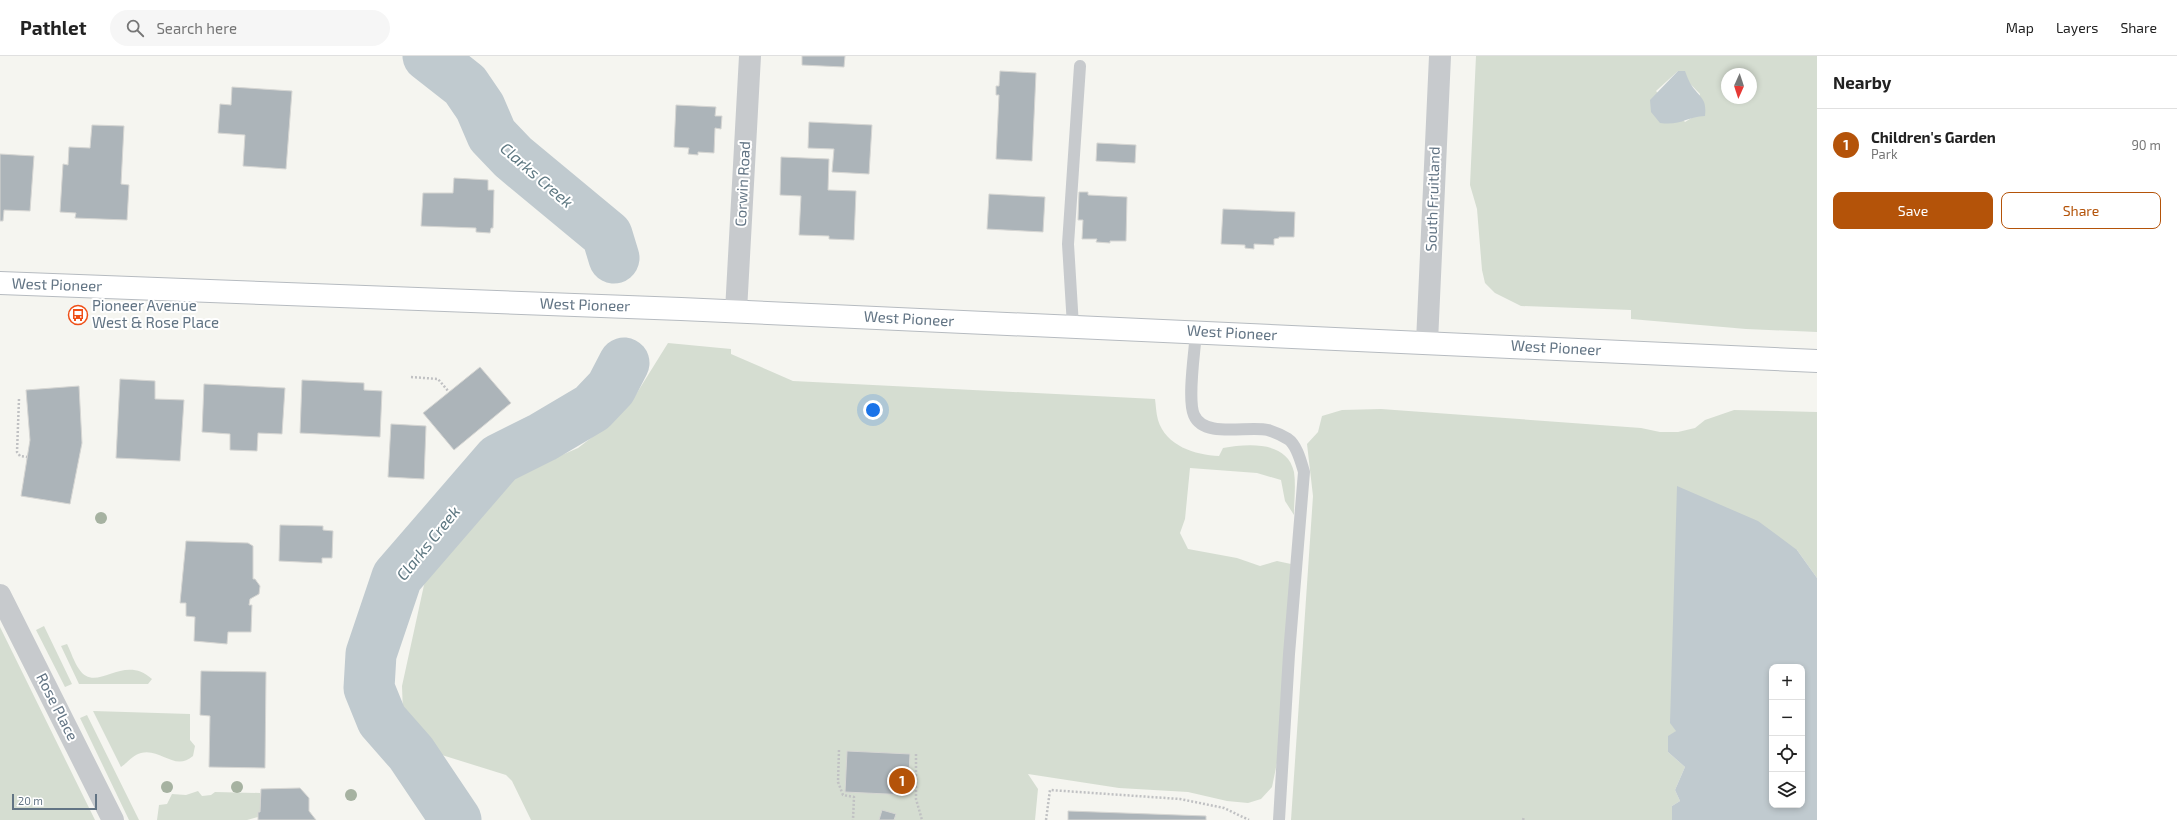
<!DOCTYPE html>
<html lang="en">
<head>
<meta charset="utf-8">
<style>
  :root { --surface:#fff; --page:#f6f6f6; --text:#222; --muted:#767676; --line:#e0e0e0; --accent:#b45309 }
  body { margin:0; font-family:"Exo 2",sans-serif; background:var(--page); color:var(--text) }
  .controls { position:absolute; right:12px; bottom:12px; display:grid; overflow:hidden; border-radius:8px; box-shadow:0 2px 6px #0003 }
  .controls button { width:36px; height:36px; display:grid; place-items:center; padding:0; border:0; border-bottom:1px solid var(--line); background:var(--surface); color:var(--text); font:20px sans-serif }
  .compass { position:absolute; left:1721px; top:12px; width:36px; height:36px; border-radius:50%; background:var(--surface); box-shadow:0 2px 6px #0003; rotate:183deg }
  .scale { position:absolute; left:12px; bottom:10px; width:85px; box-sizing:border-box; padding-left:4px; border:2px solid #627484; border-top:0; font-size:11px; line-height:14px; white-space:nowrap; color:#627484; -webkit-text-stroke:3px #fff; paint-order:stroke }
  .you { position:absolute; left:873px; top:354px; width:14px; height:14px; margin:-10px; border:3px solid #fff; border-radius:50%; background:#1a73e8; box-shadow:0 0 0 6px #1a73e833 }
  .badge { display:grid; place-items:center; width:26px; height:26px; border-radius:50%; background:var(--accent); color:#fff; font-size:13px; font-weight:700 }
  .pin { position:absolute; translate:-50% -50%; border:2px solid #fff; box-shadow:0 1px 4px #0006 }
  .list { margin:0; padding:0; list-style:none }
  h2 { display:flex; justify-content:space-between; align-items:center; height:52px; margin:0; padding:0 16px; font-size:17px }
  h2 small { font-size:13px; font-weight:400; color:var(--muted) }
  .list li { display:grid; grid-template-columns:26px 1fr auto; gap:12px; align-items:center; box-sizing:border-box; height:72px; padding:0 16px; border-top:1px solid var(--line) }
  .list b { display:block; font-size:15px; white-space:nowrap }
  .list p { margin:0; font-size:13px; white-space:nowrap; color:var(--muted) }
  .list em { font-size:13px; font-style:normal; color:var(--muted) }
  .actions { display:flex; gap:8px; padding:12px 16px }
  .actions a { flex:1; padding:9px 0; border:1px solid var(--accent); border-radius:8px; text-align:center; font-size:14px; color:var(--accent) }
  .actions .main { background:var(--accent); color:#fff }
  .icon { flex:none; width:22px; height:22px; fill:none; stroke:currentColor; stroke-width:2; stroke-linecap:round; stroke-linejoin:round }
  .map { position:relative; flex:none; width:1817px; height:764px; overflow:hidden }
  header { display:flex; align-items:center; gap:24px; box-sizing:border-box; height:56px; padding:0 20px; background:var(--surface); border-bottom:1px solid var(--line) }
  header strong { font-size:19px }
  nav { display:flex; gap:22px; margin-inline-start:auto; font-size:14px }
  .search { width:280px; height:36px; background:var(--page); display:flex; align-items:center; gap:10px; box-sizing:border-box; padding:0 14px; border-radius:22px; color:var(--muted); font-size:15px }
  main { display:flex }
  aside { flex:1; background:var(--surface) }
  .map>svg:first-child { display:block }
  .green { fill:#d5ddd1; fill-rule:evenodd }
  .water { fill:#c0cacf; fill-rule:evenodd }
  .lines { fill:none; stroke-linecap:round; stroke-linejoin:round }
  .river { stroke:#c0cacf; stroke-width:51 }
  .building { fill:#acb4b9; stroke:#d6d6d3 }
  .secondary-casing { stroke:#b6bbc0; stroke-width:24 }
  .path { stroke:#c0c1c3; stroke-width:2.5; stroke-dasharray:2 2; stroke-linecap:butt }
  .service { stroke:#c7cacd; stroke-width:12 }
  .minor { stroke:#c7cacd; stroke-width:22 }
  .tertiary { stroke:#c7cacd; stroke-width:22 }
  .secondary { stroke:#fff; stroke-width:22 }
  .tree { fill:#a6b2a1 }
  .labels { text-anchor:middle; stroke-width:4; stroke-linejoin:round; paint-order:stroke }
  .street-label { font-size:15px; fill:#627484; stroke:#fff }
  .poi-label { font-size:15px; fill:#627484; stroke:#fff; text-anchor:start }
  .water-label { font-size:16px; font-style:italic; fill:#5d7781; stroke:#fff }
</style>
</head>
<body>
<header>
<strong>Pathlet</strong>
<div class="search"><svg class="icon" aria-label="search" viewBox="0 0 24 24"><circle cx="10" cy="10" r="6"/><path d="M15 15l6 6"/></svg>Search here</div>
<nav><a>Map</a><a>Layers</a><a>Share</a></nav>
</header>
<main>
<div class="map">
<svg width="1817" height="764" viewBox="0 0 1817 764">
  <rect width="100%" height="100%" fill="#f5f5f0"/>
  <path class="green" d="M1476,0H1817V276L1746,273L1631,263V254L1521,250L1495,237L1485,227L1482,214L1477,153L1470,129ZM1678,15L1700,38L1693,61L1685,66L1656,35ZM1727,18H1751V42H1727Z
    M668,287L731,293V298L793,325L1155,343C1156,350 1156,357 1158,364C1166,390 1195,399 1219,400L1223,392C1247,388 1287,384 1294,416C1296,430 1294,445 1294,459L1285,445L1281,424L1257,417L1190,412L1185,463L1180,477L1188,493L1237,502L1260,510L1277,505L1291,508L1278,702L1272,731L1261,743L1248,747L1227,745L1188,736L1119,732L1028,718L1038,733L1035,764H531L512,725L506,719L429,695L413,680L403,657L402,630L424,529L435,495L461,472L490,438L518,418L578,392L604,372L630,348Z
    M1381,353L1641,372L1660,376H1678L1695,372L1705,364L1734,354L1817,356V522L1797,494L1676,675L1668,696L1685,711L1675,734L1680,745L1672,750V764H1291L1313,440L1307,388L1318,376L1322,360L1342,354Z
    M44,570L72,628L65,631L36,574Z
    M0,571L95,764H0Z
    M67,588C71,596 74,606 79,613C96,639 123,596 152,623L148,628H79L61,590Z
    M93,655L190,658V684L195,690L193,700C175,716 161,692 141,697C133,699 127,707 121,711Z
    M87,659L139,764H129L80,662Z
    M198,735L202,740L211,739L215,736L260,737V756H258V761L247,764H157L159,749L167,748L172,738L186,739Z"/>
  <path class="water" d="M1678,15H1685C1687,20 1689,26 1692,30C1700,42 1707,42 1705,60C1686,61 1681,70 1660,67L1651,56L1650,44Z
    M1677,430L1758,465L1797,494L1817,522V764H1672V750L1680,745L1675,734L1685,711L1668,696V680L1676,675L1670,667ZM1772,611H1802V749H1772Z"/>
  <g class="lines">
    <path class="river" d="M428,0L465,29L480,51L492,79L513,101L607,179L614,202
      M456,764L411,697L382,664L369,632L371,598L397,521L499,403L543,381L592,352L611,332L624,307"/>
  </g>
  <path class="building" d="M802,0H845L844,11L802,9Z
    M1000,15L1036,17L1032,105L996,103L999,39H996V30H999Z
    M232,31L292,35L286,113L243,110L245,79L218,77L220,48L231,49Z
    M676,49L716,51L715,60H722L721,73L715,72L714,97L698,96V99L688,98L689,92L674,91Z
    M809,66L872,69L869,118L832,116L834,93L808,92Z
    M92,69L124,70L121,128L129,129L127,164L75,162L76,157L60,156L63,108L68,109L69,91L90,92Z
    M1097,87L1136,89L1135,107L1096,105Z
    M0,98L34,100L30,155L4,154L3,165H0Z
    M781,101L829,103L828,134L856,135L854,184L829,183V180L799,179L801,140L780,139Z
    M454,122L488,124V134H494L493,172H491L490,177L476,176V172L421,170L423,137H453Z
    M1079,136H1088V139L1127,141L1126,185H1110V187L1096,186L1097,183H1082L1083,164H1078Z
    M989,138L1045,141L1043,176L987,173Z
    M1223,153L1295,156L1294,181H1279V182L1274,183V189L1254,188V193L1245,192V189L1221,188Z
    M480,311L511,347L454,394L423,357Z
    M120,323L155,325V343L184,344L180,405L116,402Z
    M302,324L364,327V334L382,335L380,381L300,377Z
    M204,328L285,332L282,378L258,377L257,395L230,394V378L202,376Z
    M79,330L82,387L70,448L21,440L30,384L26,334Z
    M391,368L426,370L424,423L388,421Z
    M280,469L323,470V474L333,475L332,502H322V507L279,505Z
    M186,485L248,487L253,490V523H255L260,530L259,538L250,543L249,549H252L251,576H228L227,588L194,585L195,561L186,560V547H180Z
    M201,615L266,616L265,712L209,711L210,660L200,659Z
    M847,695L910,698L908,739L845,736Z
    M300,732L309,742V755L316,764H258V756H260L261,733Z
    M882,754L896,758L894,764H879Z
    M1068,755L1206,760V764H1068Z"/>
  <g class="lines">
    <defs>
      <path id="secondary" d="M0,227L681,253L1817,305"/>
    </defs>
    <use href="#secondary" class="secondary-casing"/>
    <path class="path" d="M411,321L438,323L449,336
      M19,343L17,396L20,400L27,401
      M839,694L838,726L843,739L854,741L853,764
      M916,698V743L922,764
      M1046,764L1050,734L1180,743L1224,752L1249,764
      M1523,764L1524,761"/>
    <path class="service" d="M1073,270L1068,188L1080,10
      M1196,276C1195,294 1187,343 1194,359C1204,383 1249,369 1268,374C1274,376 1283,380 1288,383C1297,389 1301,406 1304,416L1289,598L1279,764"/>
    <path class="minor" d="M736,255L750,0
      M0,539L113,764"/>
    <path class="tertiary" d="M1427,286L1440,0"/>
    <use href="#secondary" class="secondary"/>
  </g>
  <g class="tree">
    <circle cx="101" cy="462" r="6"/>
    <circle cx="167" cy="731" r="6"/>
    <circle cx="237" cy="731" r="6"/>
    <circle cx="351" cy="739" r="6"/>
  </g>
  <defs>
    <symbol id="bus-ring" viewBox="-11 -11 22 22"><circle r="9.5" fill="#fff" stroke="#ef4f17" stroke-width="1.5"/><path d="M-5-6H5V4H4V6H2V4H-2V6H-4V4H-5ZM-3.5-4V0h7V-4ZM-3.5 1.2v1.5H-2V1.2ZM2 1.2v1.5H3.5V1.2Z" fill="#ef4f17"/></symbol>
  </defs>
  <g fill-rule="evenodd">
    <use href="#bus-ring" x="67" y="248" width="22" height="22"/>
  </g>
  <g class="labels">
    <g class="street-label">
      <text transform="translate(743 128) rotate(-87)" y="5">Corwin Road</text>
      <text transform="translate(1433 143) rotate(-88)" y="5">South Fruitland</text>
      <text transform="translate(57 229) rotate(2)" y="5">West Pioneer</text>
      <text transform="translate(585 249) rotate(2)" y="5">West Pioneer</text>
      <text transform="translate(909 263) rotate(3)" y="5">West Pioneer</text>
      <text transform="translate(1232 277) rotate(3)" y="5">West Pioneer</text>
      <text transform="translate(1556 292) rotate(3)" y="5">West Pioneer</text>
      <text transform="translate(57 651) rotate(63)" y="5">Rose Place</text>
    </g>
    <g class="poi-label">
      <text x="92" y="255">Pioneer Avenue<tspan x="92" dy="17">West &amp; Rose Place</tspan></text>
    </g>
    <g class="water-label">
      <text transform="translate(537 119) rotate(41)" y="6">Clarks Creek</text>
      <text transform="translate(428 487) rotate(-51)" y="6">Clarks Creek</text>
    </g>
  </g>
</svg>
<div class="controls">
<button>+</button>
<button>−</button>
<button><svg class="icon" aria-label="locate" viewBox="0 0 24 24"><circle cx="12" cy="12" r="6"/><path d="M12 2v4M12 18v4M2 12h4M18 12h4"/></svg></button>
<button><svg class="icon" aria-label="layers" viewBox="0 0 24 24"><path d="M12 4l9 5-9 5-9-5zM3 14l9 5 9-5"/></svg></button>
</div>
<svg class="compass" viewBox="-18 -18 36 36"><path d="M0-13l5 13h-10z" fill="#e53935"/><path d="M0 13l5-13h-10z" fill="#767676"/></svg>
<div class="scale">20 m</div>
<div class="you"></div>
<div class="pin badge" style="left:902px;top:725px">1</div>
</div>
<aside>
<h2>Nearby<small></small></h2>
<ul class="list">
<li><span class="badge">1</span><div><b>Children's Garden</b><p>Park</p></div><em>90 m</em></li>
</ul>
<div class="actions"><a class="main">Save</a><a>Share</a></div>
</aside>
</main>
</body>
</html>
